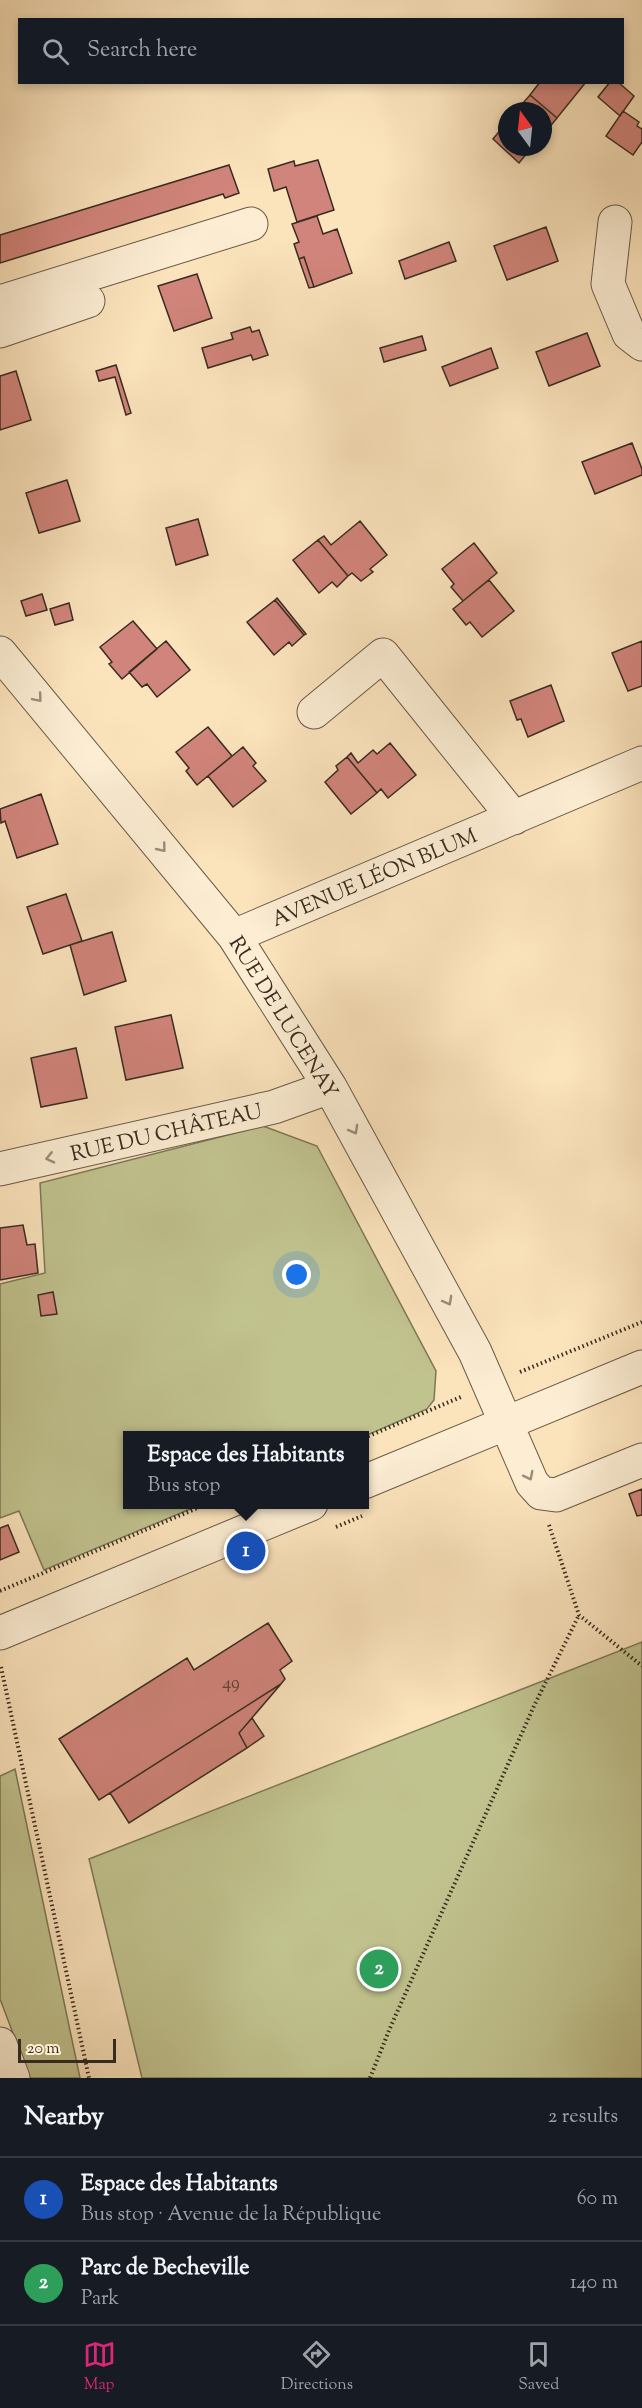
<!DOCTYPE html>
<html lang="en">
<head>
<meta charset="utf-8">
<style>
  :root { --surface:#171b24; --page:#20242c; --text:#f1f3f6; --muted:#9ea1a6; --line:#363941; --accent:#db2777 }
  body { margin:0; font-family:"Sorts Mill Goudy",serif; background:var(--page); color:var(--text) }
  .compass { position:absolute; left:498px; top:102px; width:54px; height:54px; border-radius:50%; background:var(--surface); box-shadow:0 3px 9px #0003; rotate:345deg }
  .scale { position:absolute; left:18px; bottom:15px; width:98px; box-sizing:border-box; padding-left:6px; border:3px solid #382c20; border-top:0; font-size:16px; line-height:21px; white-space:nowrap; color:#382c20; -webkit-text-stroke:4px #fcedd3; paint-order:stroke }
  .you { position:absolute; left:297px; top:1275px; width:21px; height:21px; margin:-15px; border:4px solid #fff; border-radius:50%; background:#1a73e8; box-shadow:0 0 0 9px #1a73e833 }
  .badge { display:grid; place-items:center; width:39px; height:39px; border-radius:50%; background:var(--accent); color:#fff; font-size:20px; font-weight:700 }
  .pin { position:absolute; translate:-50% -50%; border:3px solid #fff; box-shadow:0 2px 6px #0006 }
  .popup { position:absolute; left:123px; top:1431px; width:246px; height:78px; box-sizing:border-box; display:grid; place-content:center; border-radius:0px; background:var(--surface); filter:drop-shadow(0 2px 4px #0005); font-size:20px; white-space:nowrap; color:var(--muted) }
  .popup b { font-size:22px; color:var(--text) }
  .popup::after { content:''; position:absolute; left:50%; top:100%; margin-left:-12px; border:12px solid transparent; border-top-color:var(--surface) }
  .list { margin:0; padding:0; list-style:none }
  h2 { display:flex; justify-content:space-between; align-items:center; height:78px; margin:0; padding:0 24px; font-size:26px }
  h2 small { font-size:20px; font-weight:400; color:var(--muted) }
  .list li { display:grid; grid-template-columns:39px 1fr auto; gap:18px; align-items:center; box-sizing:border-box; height:84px; padding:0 24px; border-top:2px solid var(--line) }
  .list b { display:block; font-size:22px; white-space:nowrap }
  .list p { margin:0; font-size:20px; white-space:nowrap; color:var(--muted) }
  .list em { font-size:20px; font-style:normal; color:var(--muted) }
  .icon { flex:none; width:33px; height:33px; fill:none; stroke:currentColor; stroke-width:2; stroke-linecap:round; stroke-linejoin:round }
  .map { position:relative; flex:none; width:642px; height:2078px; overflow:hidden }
  .search { position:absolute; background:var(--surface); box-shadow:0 3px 9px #0003; left:18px; right:18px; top:18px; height:66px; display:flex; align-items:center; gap:15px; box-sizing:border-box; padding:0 21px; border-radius:0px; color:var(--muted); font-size:22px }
  .sheet { height:246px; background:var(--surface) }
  nav { display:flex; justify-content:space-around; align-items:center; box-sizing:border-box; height:84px; border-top:2px solid var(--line); background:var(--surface); font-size:16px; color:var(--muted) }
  nav a { display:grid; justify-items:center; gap:3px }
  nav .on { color:var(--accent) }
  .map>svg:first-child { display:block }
  .green { fill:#c1c38f; stroke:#7c7858; stroke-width:1.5 }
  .building { fill:#d1847b; stroke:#382c20; stroke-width:1.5 }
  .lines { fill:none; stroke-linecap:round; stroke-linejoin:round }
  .minor-casing { stroke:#695a47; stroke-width:35 }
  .path { stroke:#382c20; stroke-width:4; stroke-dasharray:1.5 3; stroke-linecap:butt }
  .minor { stroke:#fcedd3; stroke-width:33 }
  .oneway { stroke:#9a8c7a }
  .labels { text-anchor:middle; stroke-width:4.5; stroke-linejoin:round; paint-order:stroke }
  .number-label { font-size:18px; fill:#5e4237 }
  .street-label { font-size:21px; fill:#382c20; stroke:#fcedd3 }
</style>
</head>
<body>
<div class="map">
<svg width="642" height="2078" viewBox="0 0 642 2078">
  <rect width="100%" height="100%" fill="#fbe3bc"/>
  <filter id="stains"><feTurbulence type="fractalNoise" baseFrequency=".00333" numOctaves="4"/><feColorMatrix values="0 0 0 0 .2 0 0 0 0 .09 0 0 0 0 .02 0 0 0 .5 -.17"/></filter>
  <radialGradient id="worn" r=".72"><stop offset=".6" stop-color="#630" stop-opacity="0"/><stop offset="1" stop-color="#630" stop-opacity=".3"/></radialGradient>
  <path class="green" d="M263,1126L317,1146L436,1371L434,1400L427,1409L365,1436H128V1504L200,1505L44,1570L19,1511L0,1518V1284L45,1273L40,1183Z
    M642,1642V2078H142L89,1859Z
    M15,1769L80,2078H30L0,1999V1776Z"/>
  <path class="building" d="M540,82H586L557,118L530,95Z
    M610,82H618L634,96L620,116L598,97Z
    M530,95L557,118L543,135V111H516Z
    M623,111L639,122L637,126L642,129V142L633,155L606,136Z
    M507,122V147H532L519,163L493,139Z
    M318,160L334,210L297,222L286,187L274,191L268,169L294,161L295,166Z
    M229,165L239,193L225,198L223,194L0,263V235Z
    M317,216L323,234L337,229L352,273L314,287L304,257L299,259L294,244L299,242L292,224Z
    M546,227L558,261L507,280L494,246Z
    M449,242L456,261L405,279L399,261Z
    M304,257L314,287L309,288L299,259Z
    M197,274L212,318L174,331L158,286Z
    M250,327L252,332L259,330L268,355L253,360L251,355L208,368L202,348L233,339L231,333Z
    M587,333L600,366L549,386L536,352Z
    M422,336L426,350L384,362L380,348Z
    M491,348L498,368L450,386L442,367Z
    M116,365L131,413L126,415L115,377L99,381L96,371Z
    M16,371L31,420L0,430V376Z
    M632,443L642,469V475L595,494L582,462Z
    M67,480L80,521L39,533L26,493Z
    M198,519L208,555L176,565L166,528Z
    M360,521L387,555L370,569L373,572L361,581L352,573L348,576L318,540L324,536L331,545Z
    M318,540L348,576L337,587L332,582L319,593L293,560Z
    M474,543L497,573L463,601L451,587L454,584L442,569Z
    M489,580L514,611L482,637L470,622L466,625L453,609Z
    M42,594L47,610L26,616L21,601Z
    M277,598L306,634L304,635L275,600Z
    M275,600L304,635L292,646L289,642L274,655L247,622Z
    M69,603L73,620L55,625L50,609Z
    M133,621L157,649L122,679L109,664L112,662L100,647Z
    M166,641L190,670L157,697L147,684L142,687L129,672Z
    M642,641V686L628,691L612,653Z
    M551,685L564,721L528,737L521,719L517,720L510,701Z
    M208,727L232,756L197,785L186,771L189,768L176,752Z
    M390,743L416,775L388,798L381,789L377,793L347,757L351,753L358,763L373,750L377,754Z
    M243,747L256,763L253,766L266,781L233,807L208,776Z
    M347,757L377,793L351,814L325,782L338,770L336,766Z
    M41,794L58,844L17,858L5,821L1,823L0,809Z
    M66,894L82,941L43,954L27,907Z
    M112,932L126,981L84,995L70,945Z
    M171,1015L183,1068L126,1080L115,1027Z
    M76,1048L87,1098L41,1107L31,1058Z
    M23,1225L27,1245L35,1244L38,1273L0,1280V1228Z
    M53,1292L57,1314L41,1316L38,1295Z
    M642,1489V1515L637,1516L629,1494Z
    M8,1525L19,1552L0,1560V1528Z
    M268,1623L292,1661L280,1670L285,1679L281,1684L99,1800L59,1739L187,1658L194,1670Z
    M281,1684L239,1733L247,1748L129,1823L110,1793Z
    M252,1718L264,1736L247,1748L239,1733Z"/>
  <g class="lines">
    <defs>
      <path id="minor" d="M615,222L608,284L629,334L642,344
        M0,302L251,224
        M0,331L88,301
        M0,653L234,936L330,1087L475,1352L532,1483L541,1493L556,1495L642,1460
        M314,712L383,655L514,818
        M234,936L642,763
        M0,1169L274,1107L330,1087
        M364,1482L642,1367
        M0,1633L311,1504
        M0,2044L13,2078"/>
    </defs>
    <use href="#minor" class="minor-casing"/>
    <path class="path" d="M520,1372L642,1322
      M364,1438L461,1397
      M549,1525L579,1615L642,1666
      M336,1527L362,1516
      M0,1591L207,1504
      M1,1667L89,2078
      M370,2078L390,2028L534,1706L579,1615"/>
    <use href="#minor" class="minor"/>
  </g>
  <defs><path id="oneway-chevron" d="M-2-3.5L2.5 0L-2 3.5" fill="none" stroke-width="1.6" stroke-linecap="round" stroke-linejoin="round" transform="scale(1.5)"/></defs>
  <g class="oneway">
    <use href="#oneway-chevron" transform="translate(38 698) rotate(50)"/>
    <use href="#oneway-chevron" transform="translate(162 848) rotate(51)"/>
    <use href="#oneway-chevron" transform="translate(354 1130) rotate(61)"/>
    <use href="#oneway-chevron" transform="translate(50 1158) rotate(167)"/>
    <use href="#oneway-chevron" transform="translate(448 1301) rotate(61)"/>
    <use href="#oneway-chevron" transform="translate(529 1476) rotate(63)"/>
  </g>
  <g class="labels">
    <g class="number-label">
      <text x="231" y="1688">49</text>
    </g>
    <g class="street-label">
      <text transform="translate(374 877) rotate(-23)" y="7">AVENUE LÉON BLUM</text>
      <text transform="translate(284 1017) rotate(58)" y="7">RUE DE LUCENAY</text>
      <text transform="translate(166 1132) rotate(-13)" y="7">RUE DU CHÂTEAU</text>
    </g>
  </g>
  <rect width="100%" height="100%" filter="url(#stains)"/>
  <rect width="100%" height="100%" fill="url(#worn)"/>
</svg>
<svg class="compass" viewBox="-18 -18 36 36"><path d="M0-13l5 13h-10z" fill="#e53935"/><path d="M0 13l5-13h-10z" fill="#9ea1a6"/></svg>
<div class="scale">20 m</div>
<div class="you"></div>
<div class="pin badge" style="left:246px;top:1551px;background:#1a4fb4">1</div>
<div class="popup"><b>Espace des Habitants</b>Bus stop</div>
<div class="pin badge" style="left:379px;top:1969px;background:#2e9e5b">2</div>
<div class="search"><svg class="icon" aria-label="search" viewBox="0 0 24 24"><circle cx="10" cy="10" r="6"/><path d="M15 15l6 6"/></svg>Search here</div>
</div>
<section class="sheet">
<h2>Nearby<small>2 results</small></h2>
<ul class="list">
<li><span class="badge" style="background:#1a4fb4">1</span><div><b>Espace des Habitants</b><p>Bus stop · Avenue de la République</p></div><em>60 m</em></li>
<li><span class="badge" style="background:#2e9e5b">2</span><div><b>Parc de Becheville</b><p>Park</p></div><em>140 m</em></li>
</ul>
</section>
<nav>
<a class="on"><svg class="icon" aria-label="map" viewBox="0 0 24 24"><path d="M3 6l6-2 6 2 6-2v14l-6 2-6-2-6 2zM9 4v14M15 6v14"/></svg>Map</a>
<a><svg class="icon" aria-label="directions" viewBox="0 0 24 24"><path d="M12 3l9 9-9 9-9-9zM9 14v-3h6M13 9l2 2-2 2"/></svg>Directions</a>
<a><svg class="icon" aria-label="saved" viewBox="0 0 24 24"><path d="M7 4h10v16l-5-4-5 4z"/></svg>Saved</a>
</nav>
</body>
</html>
